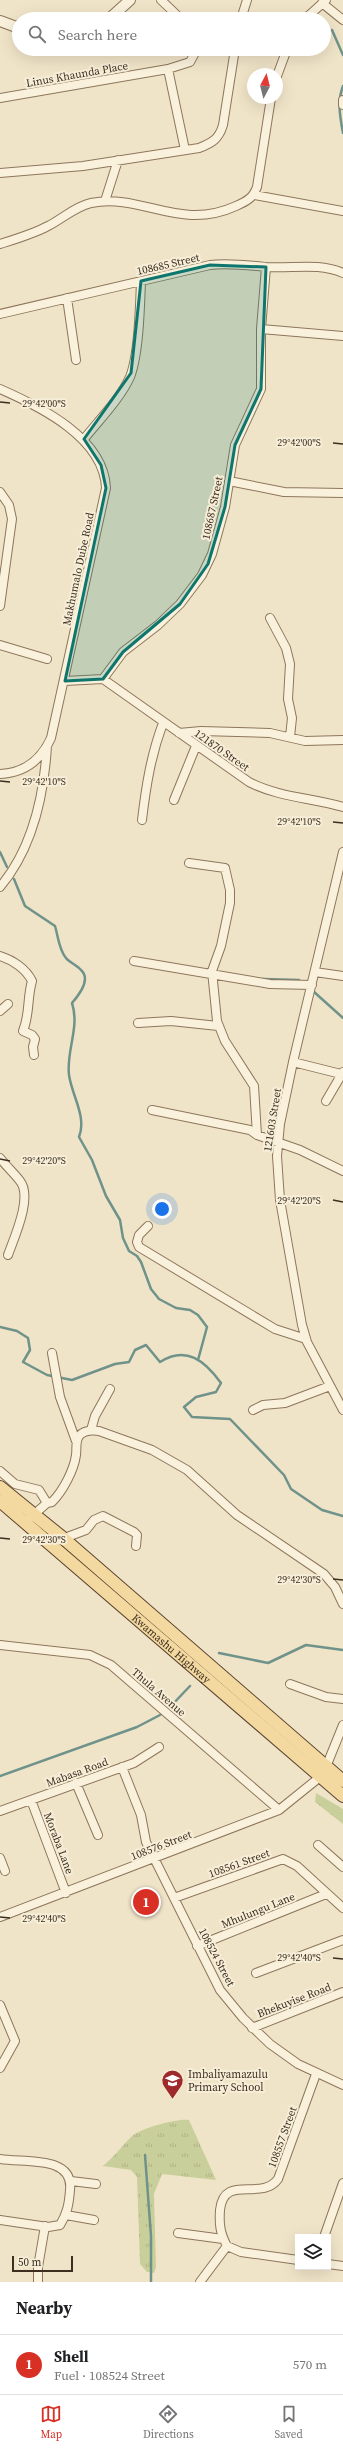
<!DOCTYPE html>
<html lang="en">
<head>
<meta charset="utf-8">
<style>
  :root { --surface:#fff; --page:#f6f6f6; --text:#202124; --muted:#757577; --line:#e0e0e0; --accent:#d93025 }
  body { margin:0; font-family:"Source Serif 4",serif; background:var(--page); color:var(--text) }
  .controls { position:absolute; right:12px; bottom:12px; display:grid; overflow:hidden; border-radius:0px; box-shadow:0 4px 16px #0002 }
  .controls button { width:36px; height:36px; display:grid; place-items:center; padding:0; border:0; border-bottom:1px solid var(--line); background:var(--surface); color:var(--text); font:20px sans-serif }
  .compass { position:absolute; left:247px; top:68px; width:36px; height:36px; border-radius:50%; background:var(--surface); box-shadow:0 4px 16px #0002; rotate:7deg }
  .scale { position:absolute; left:12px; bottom:10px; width:61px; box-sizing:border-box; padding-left:4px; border:2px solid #3d2e20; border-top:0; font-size:11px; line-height:14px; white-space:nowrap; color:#3d2e20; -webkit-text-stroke:3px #f7eed8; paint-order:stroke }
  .you { position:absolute; left:162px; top:1209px; width:14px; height:14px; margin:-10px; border:3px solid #fff; border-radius:50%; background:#1a73e8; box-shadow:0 0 0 6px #1a73e833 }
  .badge { display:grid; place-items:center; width:26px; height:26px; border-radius:50%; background:var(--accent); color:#fff; font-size:13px; font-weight:700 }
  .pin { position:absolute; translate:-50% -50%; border:2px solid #fff; box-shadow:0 1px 4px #0006 }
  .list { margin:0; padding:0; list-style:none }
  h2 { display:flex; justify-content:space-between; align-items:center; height:52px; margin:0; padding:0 16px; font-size:17px }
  h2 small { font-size:13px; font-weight:400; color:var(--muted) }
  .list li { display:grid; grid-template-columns:26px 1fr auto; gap:12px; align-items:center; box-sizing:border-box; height:60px; padding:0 16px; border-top:1px solid var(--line) }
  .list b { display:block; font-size:15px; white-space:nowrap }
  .list p { margin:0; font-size:13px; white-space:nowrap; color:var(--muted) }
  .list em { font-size:13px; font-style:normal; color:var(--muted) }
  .icon { flex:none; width:22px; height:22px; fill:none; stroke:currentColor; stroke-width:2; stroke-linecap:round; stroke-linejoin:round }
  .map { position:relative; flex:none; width:343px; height:2282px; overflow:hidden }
  .search { position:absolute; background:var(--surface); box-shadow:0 4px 16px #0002; left:12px; right:12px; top:12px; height:44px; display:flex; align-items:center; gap:10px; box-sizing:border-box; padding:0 14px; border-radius:22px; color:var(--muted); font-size:15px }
  .sheet { height:112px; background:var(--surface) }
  nav { display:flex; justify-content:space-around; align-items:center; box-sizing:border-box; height:56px; border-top:1px solid var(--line); background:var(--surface); font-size:11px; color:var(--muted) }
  nav a { display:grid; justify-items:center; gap:2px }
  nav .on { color:var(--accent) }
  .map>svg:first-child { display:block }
  .grass { fill:url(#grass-tufts) }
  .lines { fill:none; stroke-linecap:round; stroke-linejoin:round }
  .stream { stroke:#6f938a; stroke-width:2.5 }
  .minor-casing { stroke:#8d765c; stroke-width:10 }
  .tertiary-casing { stroke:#8d765c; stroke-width:12 }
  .primary-casing { stroke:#5b4430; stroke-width:14 }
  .minor { stroke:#faf1dc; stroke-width:8 }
  .tertiary { stroke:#faf1dc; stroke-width:10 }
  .primary { stroke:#f3d9a0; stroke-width:12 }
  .marked { fill:#0f766e; fill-opacity:0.2; stroke:#0f766e; stroke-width:3; stroke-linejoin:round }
  .ticks { fill:none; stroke:#3d2e20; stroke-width:1.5 }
  .labels { text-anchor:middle; stroke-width:4; stroke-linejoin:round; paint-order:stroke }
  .street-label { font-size:11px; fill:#3d2e20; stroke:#f7eed8 }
  .poi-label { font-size:11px; fill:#3d2e20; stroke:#f7eed8; text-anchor:start }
  .ticks-label { font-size:10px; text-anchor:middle; fill:#3d2e20; stroke:#f7eed8; stroke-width:4; stroke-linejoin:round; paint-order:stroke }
</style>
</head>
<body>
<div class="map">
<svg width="343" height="2282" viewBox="0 0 343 2282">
  <defs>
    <pattern id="grass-tufts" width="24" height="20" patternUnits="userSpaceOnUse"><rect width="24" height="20" fill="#c9cf9b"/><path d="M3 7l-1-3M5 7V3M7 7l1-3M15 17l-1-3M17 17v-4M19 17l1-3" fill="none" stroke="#aeb285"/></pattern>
  </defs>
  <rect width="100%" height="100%" fill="#f0e4c8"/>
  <path class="grass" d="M316,1793L343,1809V1824L315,1802Z
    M189,2120L216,2180L162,2174L154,2194L156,2267L154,2273L147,2272L140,2264L137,2177L131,2170L103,2166C114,2157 121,2147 131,2137C138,2129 177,2118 189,2120Z"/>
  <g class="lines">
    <path class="stream" d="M332,30L343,55
      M343,86C337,101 340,117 343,133
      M0,852L7,867
      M14,879L25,906L55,926C58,936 59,950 66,958C70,963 77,965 81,970C91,979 79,995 72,1003C80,1027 66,1051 69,1075C72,1096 87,1117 79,1137L92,1160L106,1196L120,1220L123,1238L129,1251L137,1256L141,1262L151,1289L159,1299L176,1308L190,1310L198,1315L207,1327L198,1360
      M263,979L299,980
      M313,991L343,1018
      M0,1327L17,1331L28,1338L30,1350L23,1362L47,1375L72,1380L115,1364L129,1362L135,1350L146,1345L160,1362C186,1345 205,1361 221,1383L216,1392L196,1397L184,1407L192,1417L230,1419L284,1475L291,1489L322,1510L343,1516
      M219,1653L268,1663L306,1645L343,1650
      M170,1707L190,1686
      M0,1776L137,1727L160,1715
      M145,2155L151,2236V2282"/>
    <defs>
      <path id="minor" d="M161,0L181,19
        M322,3L343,20
        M241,19L247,0
        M305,19L326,0
        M168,69L185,150
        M277,76L287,49
        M0,98L168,69L190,62L197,49
        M343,100V105
        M0,173L83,166L199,148C212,143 219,139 223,125L235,49
        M254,195L343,211
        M105,201L118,160
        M0,244C16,239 33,234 48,226C62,219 76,206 91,203C143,193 179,232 236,206C247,201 253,198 257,187L271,98
        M67,298L76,360
        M0,314L210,265C229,263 247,265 266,267C292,269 318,262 343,273
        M261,329L343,336
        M0,389C41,407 104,438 106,488L51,738C41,760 24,773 0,774
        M84,439C99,420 120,399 130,377C139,354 140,307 141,281
        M229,481L284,492L343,493
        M0,492L9,505L12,519L0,606
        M270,618L286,648L290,664L288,699L292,718L290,737
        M0,645L47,659
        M103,679L249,782C278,797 312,798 343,807
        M65,681L103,679L123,652L158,625L180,604L202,575L212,554L225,507L235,445L261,389V329L266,267
        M179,733L201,731L270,733L305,741L343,740
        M174,800L196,746
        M142,820C146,786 151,755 163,723
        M343,852L293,1062L280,1124L277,1156L280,1200L302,1325L307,1342L343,1410
        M189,863L225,868L230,890V903L221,946L212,971L217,1021L225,1041L254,1086L257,1135
        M0,887C33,848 44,796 47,746
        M0,956C13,960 26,969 32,981C27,998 30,1014 23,1031L32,1035L35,1039L33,1047L34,1055
        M134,961L270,984L312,985
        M315,972L343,976
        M0,1011L8,1004
        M138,1023L171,1021L218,1026
        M293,1062L341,1074
        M326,1101L343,1072
        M152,1110L250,1130L257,1135L300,1150L343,1171
        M0,1158C6,1166 14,1173 20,1181C33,1197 14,1238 8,1255
        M148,1226L139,1235L137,1242L139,1247L275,1329L306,1339
        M52,1353L60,1397L76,1441
        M253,1410L263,1405L285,1403L330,1386
        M91,1430L95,1416L110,1389
        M0,1471L15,1484L39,1490L47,1503
        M30,1518L47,1503L52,1502C63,1491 74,1470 76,1455C77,1449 75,1442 79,1436C84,1430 92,1430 99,1431L152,1450L187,1470L237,1515L324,1574L335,1587L343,1604
        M51,1543L86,1530L94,1520L103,1516L134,1532L137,1535L136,1546
        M0,1645L90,1655L111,1665L279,1810
        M290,1684L326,1697L343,1699
        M122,1767L141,1815L146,1842L220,1990L243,2018L270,2044L298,2064L343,2085
        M76,1783L98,1835
        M31,1800L66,1893
        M0,1811L134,1763L159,1747
        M318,1845L343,1867
        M0,1858L5,1871
        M174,1898L283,1859L297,1866L343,1908
        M0,1917L279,1810L320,1777L326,1767L343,1725
        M197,1946L326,1894
        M256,1973L343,1940
        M0,2005L15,2041L0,2068
        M252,2028L343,1992
        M0,2159C24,2163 74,2155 70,2190C69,2204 67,2214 60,2225L48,2227L0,2220
        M71,2181L96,2184
        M66,2215L94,2220
        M178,2233L223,2239
        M324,2237L343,2183
        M298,2260L241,2252L227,2246C220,2233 219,2224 220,2210C224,2173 261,2202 278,2179L316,2074
        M328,2264L343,2266
        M38,2282V2267L45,2226
        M200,2282L227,2246"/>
      <path id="tertiary" d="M109,19L130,0
        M0,21L19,28"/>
      <g id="primary">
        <path d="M0,1487L63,1538L343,1781"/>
        <path id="s1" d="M0,1501L343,1796"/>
      </g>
    </defs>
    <use href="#minor" class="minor-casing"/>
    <use href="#tertiary" class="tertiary-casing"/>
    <use href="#primary" class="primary-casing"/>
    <use href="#minor" class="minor"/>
    <use href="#tertiary" class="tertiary"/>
    <use href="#primary" class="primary"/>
  </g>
  <path class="marked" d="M210,265L266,267L261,389L235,445L225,507L208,564L180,604L123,652L103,679L65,681L106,488L101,465L84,439L131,373L141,281Z"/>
  <path class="ticks" d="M0,402L10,403M333,443L343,444M0,781L10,782M333,822L343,823M0,1159L10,1161M333,1200L343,1202M0,1538L10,1539M333,1579L343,1580M0,1917L10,1918M333,1958L343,1959"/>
  <defs>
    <symbol id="school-pin" viewBox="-11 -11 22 30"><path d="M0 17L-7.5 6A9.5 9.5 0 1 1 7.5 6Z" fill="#9e2a2b" stroke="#f7eed8"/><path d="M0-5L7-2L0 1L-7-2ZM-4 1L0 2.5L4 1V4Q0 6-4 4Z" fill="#fff"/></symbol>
  </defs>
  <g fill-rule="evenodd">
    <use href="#school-pin" x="160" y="2068" width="25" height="34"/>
  </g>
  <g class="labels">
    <g class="street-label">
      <text transform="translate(77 74) rotate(-10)" y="4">Linus Khaunda Place</text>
      <text transform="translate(168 264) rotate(-13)" y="4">108685 Street</text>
      <text transform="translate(212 508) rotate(-78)" y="4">108687 Street</text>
      <text transform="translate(78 569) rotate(-78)" y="4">Makhumalo Dube Road</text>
      <text transform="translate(222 750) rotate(35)" y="4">121870 Street</text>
      <text transform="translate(272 1120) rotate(-81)" y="4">121603 Street</text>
      <text dy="4" stroke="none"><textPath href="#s1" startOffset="226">Kwamashu Highway</textPath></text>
      <text transform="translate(159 1692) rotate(41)" y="4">Thula Avenue</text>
      <text transform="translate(77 1772) rotate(-20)" y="4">Mabasa Road</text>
      <text transform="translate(59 1843) rotate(69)" y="4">Moraba Lane</text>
      <text transform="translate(161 1845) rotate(-21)" y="4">108576 Street</text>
      <text transform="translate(239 1863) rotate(-20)" y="4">108561 Street</text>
      <text transform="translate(258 1910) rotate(-22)" y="4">Mhulungu Lane</text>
      <text transform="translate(217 1957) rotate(62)" y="4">108524 Street</text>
      <text transform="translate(294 2000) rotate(-21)" y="4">Bhekuyise Road</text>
      <text transform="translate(282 2137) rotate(-70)" y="4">108557 Street</text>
    </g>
    <g class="poi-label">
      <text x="188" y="2078">Imbaliyamazulu<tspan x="188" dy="13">Primary School</tspan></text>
    </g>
  </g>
  <g class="ticks-label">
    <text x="44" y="407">29°42'00"S</text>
    <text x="299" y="446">29°42'00"S</text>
    <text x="44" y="785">29°42'10"S</text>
    <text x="299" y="825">29°42'10"S</text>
    <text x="44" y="1164">29°42'20"S</text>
    <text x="299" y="1204">29°42'20"S</text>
    <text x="44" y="1543">29°42'30"S</text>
    <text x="299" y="1583">29°42'30"S</text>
    <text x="44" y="1922">29°42'40"S</text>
    <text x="299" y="1961">29°42'40"S</text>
  </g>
</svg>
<div class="controls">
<button><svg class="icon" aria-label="layers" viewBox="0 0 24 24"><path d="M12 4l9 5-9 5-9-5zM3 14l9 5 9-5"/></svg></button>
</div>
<svg class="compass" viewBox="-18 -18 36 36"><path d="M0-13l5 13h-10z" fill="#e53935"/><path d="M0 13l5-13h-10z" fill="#757577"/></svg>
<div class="scale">50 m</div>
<div class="you"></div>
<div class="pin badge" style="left:146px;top:1902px">1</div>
<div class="search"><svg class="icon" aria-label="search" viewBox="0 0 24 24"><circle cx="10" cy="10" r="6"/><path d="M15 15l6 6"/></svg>Search here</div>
</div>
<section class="sheet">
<h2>Nearby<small></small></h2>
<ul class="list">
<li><span class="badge">1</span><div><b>Shell</b><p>Fuel · 108524 Street</p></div><em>570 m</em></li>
</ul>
</section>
<nav>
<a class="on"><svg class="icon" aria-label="map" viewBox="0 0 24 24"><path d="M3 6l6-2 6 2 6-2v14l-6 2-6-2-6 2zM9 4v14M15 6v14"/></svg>Map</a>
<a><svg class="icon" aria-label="directions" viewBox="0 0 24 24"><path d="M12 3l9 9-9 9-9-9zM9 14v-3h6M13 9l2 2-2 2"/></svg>Directions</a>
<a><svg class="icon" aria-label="saved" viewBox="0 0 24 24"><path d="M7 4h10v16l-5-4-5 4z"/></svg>Saved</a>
</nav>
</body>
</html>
